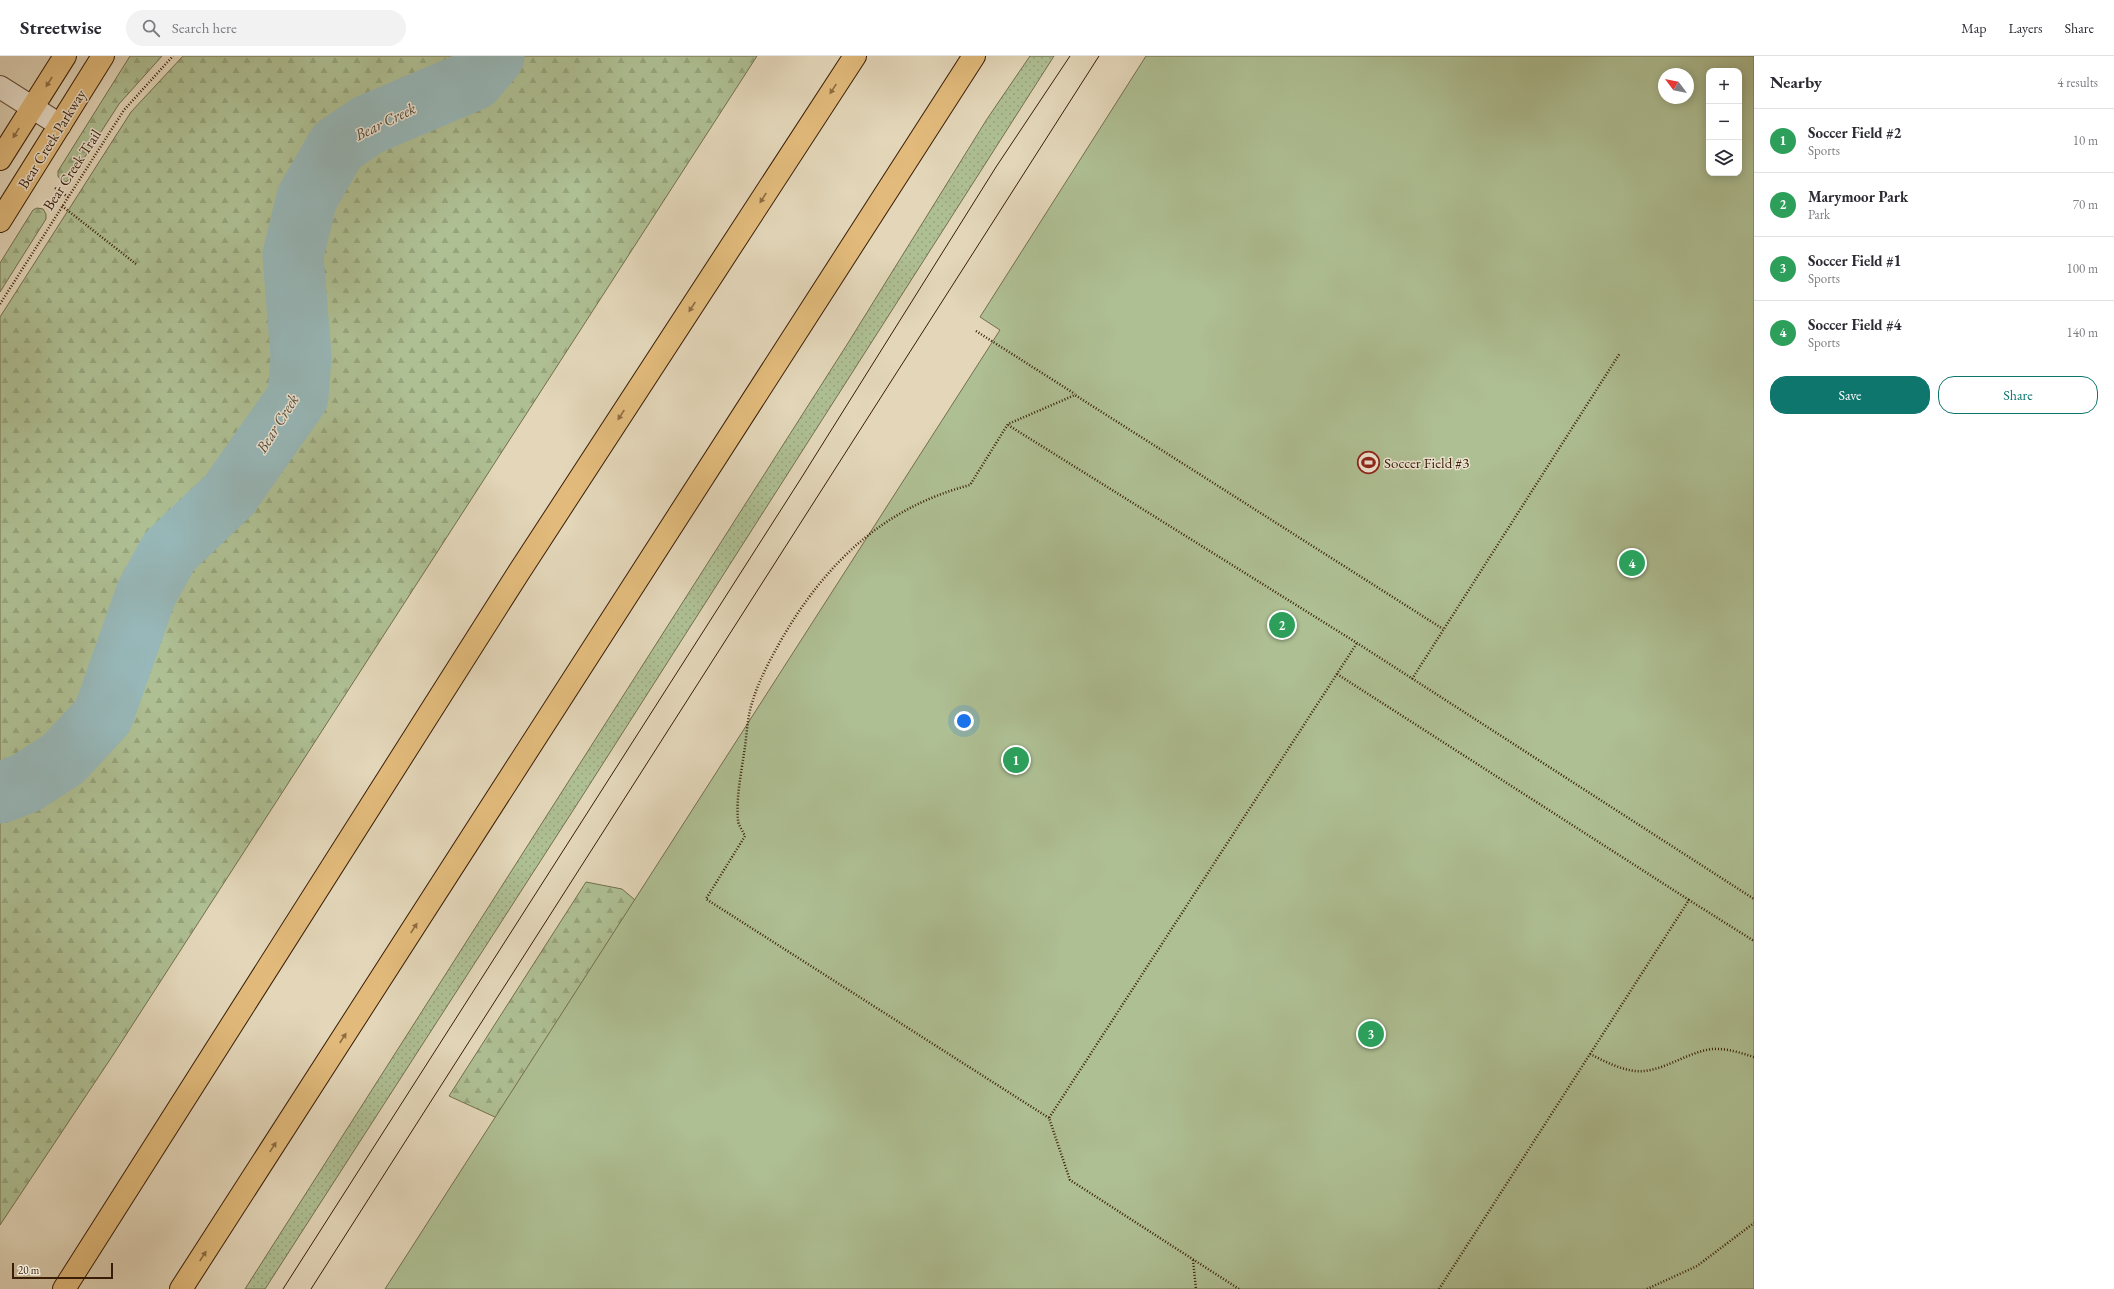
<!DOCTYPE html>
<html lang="en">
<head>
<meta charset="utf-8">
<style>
  :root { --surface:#fff; --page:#f2f2f3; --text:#2b2b33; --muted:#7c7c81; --line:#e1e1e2; --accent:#0f766e }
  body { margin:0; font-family:"EB Garamond",serif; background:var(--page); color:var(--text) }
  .controls { position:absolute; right:12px; top:12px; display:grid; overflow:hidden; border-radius:8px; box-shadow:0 2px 10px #0003 }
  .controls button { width:36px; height:36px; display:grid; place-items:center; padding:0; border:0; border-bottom:1px solid var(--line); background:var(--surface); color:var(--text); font:20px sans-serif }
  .compass { position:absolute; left:1658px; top:12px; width:36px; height:36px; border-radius:50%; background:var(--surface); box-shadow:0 2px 10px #0003; rotate:302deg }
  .scale { position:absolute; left:12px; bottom:10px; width:101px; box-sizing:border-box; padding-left:4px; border:2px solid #391d07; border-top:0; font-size:11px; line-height:14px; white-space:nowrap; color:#391d07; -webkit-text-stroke:3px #ede4d2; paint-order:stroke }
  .you { position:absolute; left:964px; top:665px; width:14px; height:14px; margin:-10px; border:3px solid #fff; border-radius:50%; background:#1a73e8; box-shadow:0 0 0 6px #1a73e833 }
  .badge { display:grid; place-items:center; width:26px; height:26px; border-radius:50%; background:var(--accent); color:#fff; font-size:13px; font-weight:700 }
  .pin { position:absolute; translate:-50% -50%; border:2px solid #fff; box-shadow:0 1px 4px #0006 }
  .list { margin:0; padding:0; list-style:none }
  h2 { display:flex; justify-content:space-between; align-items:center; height:52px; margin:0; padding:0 16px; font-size:17px }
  h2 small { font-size:13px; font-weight:400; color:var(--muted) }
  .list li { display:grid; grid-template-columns:26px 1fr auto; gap:12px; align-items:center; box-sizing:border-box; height:64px; padding:0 16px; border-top:1px solid var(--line) }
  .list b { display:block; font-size:15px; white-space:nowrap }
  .list p { margin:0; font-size:13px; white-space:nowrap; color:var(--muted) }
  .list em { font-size:13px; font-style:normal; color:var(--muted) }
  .actions { display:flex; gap:8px; padding:12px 16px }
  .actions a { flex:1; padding:9px 0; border:1px solid var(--accent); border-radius:16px; text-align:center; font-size:14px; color:var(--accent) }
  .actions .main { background:var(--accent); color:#fff }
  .icon { flex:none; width:22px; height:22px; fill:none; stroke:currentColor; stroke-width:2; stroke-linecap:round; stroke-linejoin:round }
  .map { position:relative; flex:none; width:1754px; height:1233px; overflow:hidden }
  header { display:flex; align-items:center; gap:24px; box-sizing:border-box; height:56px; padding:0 20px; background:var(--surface); border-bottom:1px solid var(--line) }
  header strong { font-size:19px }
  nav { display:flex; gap:22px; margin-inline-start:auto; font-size:14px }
  .search { width:280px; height:36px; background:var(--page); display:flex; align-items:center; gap:10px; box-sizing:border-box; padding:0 14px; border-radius:22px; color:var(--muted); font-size:15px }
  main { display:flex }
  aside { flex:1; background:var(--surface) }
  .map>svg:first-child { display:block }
  .grass { fill:url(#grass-dots); stroke:#746e4d }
  .forest { fill:url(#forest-firs); stroke:#746e4d }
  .green { fill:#aebf93; stroke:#746e4d; fill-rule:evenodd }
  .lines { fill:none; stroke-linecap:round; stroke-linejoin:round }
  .river { stroke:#97b7b8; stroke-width:61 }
  .minor-casing { stroke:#644b34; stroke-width:24 }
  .major-casing { stroke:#391d07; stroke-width:24 }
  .highway-casing { stroke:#391d07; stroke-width:24 }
  .path { stroke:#391d07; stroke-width:2.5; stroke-dasharray:1 2; stroke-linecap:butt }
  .minor { stroke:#ede4d2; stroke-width:22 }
  .major { stroke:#e2bb7c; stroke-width:22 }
  .highway { stroke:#e2bb7c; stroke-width:22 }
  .tram { stroke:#391d07; stroke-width:1 }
  .oneway { fill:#8e6c42 }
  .labels { text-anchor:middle; stroke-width:3; stroke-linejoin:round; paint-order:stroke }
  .street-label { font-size:15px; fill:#391d07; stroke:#ede4d2 }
  .poi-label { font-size:15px; fill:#391d07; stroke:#ede4d2; text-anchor:start }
  .water-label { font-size:16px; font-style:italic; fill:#554b3c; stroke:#ede4d2 }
</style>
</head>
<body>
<header>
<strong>Streetwise</strong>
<div class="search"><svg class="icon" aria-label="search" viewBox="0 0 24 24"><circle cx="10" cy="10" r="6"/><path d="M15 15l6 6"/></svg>Search here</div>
<nav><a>Map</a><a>Layers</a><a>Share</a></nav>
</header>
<main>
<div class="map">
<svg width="1754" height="1233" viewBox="0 0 1754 1233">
  <defs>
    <pattern id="grass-dots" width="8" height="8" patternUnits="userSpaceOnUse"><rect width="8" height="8" fill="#aebf93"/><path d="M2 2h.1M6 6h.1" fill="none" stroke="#96a47d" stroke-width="1.8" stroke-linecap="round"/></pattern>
    <pattern id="forest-firs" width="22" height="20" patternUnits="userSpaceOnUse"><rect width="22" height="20" fill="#aebf93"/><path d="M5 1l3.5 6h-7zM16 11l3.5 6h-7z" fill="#96a47d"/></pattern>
  </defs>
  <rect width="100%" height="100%" fill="#e3d6b9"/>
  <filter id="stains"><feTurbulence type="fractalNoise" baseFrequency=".005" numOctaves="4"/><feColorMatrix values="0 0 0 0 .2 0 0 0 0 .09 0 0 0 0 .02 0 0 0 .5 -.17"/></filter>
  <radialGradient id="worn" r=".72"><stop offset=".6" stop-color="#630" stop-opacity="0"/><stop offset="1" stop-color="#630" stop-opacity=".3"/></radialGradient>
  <path class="grass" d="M1030,0H1054L581,742L265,1233H245L848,287L987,63Z"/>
  <path class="forest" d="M130,0H162L119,48L72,121L66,126L61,125L58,120V115Z
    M183,0H757L113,999L0,1169V261L131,56Z
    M37,152L43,153L46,158V163L0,236V207L33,154Z
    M586,826L622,833L660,865L554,1088L449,1040Z"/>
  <path class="green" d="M1146,0H1754V1233H385L1000,274L980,261ZM1709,15H1739V117H1709ZM1664,18H1688V42H1664Z"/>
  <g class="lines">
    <path class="river" d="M0,737L26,727L63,703L103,660L146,538L169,496L229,439L298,341L301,300L293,199L307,142L337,90L368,69L474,24L494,0"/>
    <defs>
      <path id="minor" d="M0,31L60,69"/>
      <path id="major" d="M0,103L65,0
        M0,165L103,0"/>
      <path id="highway" d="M64,1233L519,516L855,0
        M181,1233L974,0"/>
    </defs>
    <use href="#minor" class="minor-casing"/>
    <use href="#major" class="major-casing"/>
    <use href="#highway" class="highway-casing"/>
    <path class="path" d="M55,132L68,141
      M62,150L136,208
      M0,248L124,54L173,0
      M976,275L1075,338
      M1008,369L1357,587L1754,843
      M1337,618L1689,844
      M1412,623L1620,297
      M1590,998C1606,1006 1626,1017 1645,1015C1668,1012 1689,996 1712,993C1727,992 1741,997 1754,1001
      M1049,1062L706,843L745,780C743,775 738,769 738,764C736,743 741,718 744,697C747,680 747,660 753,644C759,624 770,604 780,586C824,509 882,452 970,429L1008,368L1075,339L1443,573
      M1193,1204L1196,1233
      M1239,1233L1070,1124L1049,1062L1357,587
      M1439,1233L1689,844L1754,885
      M1647,1233L1697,1210L1754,1167"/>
    <use href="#minor" class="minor"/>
    <use href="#major" class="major"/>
    <use href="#highway" class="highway"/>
    <path class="tram" d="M283,1233L800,424L996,111L1070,0
      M311,1233L1099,0"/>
  </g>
  <defs><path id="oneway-solid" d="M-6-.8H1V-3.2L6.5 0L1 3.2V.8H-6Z"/></defs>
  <g class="oneway">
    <use href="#oneway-solid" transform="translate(49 26) rotate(122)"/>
    <use href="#oneway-solid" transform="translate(833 33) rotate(123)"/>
    <use href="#oneway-solid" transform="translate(16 77) rotate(122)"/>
    <use href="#oneway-solid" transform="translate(763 142) rotate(123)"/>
    <use href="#oneway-solid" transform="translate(692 251) rotate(123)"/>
    <use href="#oneway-solid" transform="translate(621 359) rotate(123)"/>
    <use href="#oneway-solid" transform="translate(414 872) rotate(-57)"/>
    <use href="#oneway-solid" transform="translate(343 982) rotate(-57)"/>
    <use href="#oneway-solid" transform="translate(273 1091) rotate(-57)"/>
    <use href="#oneway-solid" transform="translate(203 1200) rotate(-57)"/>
  </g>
  <defs>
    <symbol id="stadium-ring" viewBox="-11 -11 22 22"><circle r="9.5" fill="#ede4d2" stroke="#8f2418" stroke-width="1.5"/><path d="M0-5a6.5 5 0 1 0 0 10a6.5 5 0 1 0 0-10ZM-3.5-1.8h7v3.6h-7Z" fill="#8f2418"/></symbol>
  </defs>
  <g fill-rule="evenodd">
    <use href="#stadium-ring" x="1356" y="394" width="25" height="25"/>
  </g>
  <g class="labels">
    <g class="street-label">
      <text transform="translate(52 83) rotate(-58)" y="5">Bear Creek Parkway</text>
      <text transform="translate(72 114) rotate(-57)" y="5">Bear Creek Trail</text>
    </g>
    <g class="poi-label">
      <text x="1384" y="412">Soccer Field #3</text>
    </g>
    <g class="water-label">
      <text transform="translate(385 65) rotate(-26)" y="6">Bear Creek</text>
      <text transform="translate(277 367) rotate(-58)" y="6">Bear Creek</text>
    </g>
  </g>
  <rect width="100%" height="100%" filter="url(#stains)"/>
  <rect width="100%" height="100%" fill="url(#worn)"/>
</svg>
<div class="controls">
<button>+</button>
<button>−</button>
<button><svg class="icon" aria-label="layers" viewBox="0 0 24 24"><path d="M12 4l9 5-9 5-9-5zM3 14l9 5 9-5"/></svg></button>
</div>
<svg class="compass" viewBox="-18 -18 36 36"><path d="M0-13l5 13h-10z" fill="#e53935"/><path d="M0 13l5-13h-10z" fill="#7c7c81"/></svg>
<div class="scale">20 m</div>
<div class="you"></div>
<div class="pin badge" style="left:1016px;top:704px;background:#2e9e5b">1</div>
<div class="pin badge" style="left:1282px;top:569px;background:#2e9e5b">2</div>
<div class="pin badge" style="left:1371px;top:978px;background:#2e9e5b">3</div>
<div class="pin badge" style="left:1632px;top:507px;background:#2e9e5b">4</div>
</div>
<aside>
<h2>Nearby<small>4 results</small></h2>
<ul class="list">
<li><span class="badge" style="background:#2e9e5b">1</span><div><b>Soccer Field #2</b><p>Sports</p></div><em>10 m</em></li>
<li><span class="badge" style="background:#2e9e5b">2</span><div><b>Marymoor Park</b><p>Park</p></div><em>70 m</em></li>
<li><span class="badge" style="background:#2e9e5b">3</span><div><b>Soccer Field #1</b><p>Sports</p></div><em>100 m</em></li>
<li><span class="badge" style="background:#2e9e5b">4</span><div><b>Soccer Field #4</b><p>Sports</p></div><em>140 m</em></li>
</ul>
<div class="actions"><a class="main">Save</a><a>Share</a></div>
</aside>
</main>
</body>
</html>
